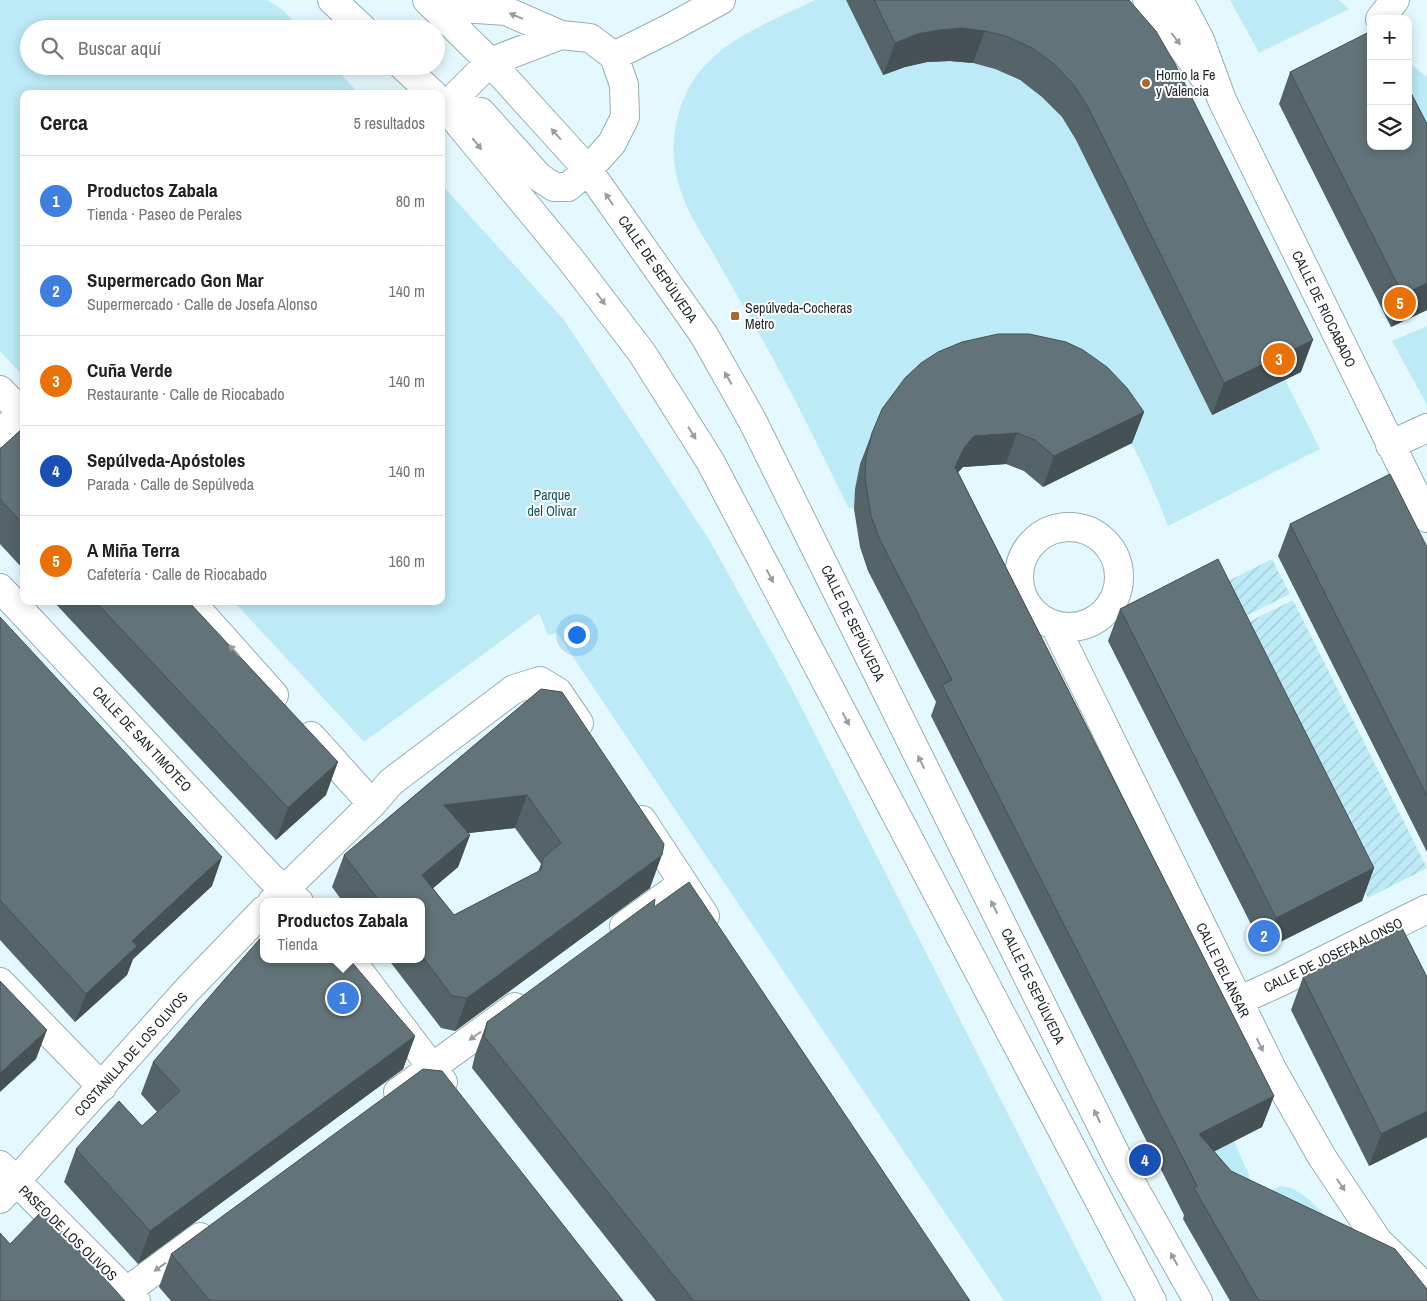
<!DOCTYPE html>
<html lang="es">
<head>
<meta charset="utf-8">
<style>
  :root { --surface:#fff; --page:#f2f2f2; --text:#202124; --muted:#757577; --line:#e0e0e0; --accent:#a96832 }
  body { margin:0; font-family:"Archivo Narrow",sans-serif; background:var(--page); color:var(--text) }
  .controls { position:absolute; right:15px; top:15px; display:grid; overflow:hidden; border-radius:10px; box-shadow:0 2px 12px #0003 }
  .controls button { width:45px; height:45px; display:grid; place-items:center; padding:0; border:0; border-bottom:1px solid var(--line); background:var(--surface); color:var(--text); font:25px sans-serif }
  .you { position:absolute; left:576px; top:634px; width:18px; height:18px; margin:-12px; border:4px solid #fff; border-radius:50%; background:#1a73e8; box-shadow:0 0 0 8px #1a73e833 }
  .badge { display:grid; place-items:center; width:32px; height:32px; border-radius:50%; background:var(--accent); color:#fff; font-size:16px; font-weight:700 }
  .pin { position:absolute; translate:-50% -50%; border:2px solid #fff; box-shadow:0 1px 5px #0006 }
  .popup { position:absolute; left:260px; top:898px; width:165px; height:65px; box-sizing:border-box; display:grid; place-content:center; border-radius:10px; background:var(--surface); filter:drop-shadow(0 1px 4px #0005); font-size:16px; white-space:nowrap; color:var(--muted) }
  .popup b { font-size:19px; color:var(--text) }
  .popup::after { content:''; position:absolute; left:50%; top:100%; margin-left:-10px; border:10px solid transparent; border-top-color:var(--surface) }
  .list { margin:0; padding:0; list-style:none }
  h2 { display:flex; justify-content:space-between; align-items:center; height:65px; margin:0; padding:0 20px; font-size:21px }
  h2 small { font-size:16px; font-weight:400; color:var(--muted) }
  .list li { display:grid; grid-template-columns:32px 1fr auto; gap:15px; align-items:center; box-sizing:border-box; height:90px; padding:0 20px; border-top:1px solid var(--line) }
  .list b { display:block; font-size:19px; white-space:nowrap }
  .list p { margin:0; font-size:16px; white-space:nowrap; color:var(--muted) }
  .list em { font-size:16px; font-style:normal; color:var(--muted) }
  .icon { flex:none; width:28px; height:28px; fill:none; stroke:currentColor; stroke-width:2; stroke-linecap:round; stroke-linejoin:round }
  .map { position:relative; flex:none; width:1427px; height:1301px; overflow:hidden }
  .search { position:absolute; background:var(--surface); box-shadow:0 2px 12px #0003; left:20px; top:20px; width:425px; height:55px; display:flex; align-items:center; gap:12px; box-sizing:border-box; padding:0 18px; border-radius:28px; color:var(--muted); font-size:19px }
  .panel { position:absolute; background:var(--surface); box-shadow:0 2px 12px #0003; left:20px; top:90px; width:425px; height:515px; border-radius:10px }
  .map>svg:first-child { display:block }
  .green { fill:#bceaf6 }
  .garden { fill:url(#garden-furrows) }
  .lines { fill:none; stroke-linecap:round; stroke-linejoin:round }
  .minor-casing { stroke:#99adb2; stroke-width:30 }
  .minor { stroke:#fff; stroke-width:28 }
  .wall { fill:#546468; fill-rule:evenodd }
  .shaded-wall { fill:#455155 }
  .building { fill:#627479; stroke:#455155; fill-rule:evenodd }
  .oneway { fill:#999d9e }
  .poi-dot { fill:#a96832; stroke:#fff; stroke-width:2 }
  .labels { text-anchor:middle; stroke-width:4; stroke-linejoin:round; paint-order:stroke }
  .poi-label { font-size:14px; fill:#1d2527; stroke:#fff; text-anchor:start }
  .street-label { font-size:14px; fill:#1d2527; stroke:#fff }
  .park-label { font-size:14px; fill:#095462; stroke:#fff }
</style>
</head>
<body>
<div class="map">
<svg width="1427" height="1301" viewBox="0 0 1427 1301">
  <defs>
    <pattern id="garden-furrows" width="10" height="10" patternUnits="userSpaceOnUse" patternTransform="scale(1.25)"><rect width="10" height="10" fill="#bceaf6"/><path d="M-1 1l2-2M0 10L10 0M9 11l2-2" fill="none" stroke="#a1c9d3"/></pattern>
  </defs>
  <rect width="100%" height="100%" fill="#e4f9ff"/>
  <path class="green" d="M0,0H267L283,10L300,29H29V66H334L359,94H24V377L0,351Z
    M815,0H846L883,75C897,70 912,64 927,62C978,55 1030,77 1062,117C1067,124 1072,132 1076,140L1212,415L1285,380L1320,449L1168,526C1153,488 1139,452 1116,419L870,440C861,463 855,484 854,509L848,507C819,448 791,389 758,332C743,306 728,280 713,253C699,230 683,205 677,178C668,142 677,100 700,71C729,36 775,20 815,0Z
    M1230,0H1339L1349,9L1259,53Z
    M1408,62L1427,77V149L1408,110Z
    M441,184L564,320L710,541L790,685L1103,1301H1004L557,633L548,635L539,613L364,742L233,601H441Z
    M1427,326V405L1392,341Z
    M1234,1141L1249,1175V1188L1206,1155Z
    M1280,1186C1307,1187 1331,1224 1348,1243L1270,1191Z"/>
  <path class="garden" d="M1272,559L1290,594L1224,627L1206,592Z
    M1293,600L1427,868L1368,898L1234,629Z"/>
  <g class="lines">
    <defs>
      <path id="minor" d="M332,0L363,29
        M427,0L490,62L588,170L704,335L752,420L1121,1165L1198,1301
        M1147,0L1204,77
        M1179,0L1200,40L1222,100L1427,518
        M433,6L506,11L561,35
        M1380,19L1395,0
        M561,35L590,38L614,56L624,85L625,117L612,143L588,170L568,187H554L539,177L481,112L446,106L490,62Z
        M614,56L670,28L721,0
        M403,66L433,94
        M441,102L571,260L642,353L710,461L1152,1301
        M0,390L24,415
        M0,433L22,414
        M1390,445L1427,428
        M1019 577a50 50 0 1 1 100 0a50 50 0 1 1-100 0Z
        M0,588L272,879L299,902
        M190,601L274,695
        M1055,626L1273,1071L1322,1157L1378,1241L1412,1274L1427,1291
        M311,736L372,804
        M642,820L705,916
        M272,902L372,804L391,782L514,689L540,681L558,692L579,723
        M624,926L683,883
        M350,959L443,1082
        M0,982L102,1087
        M1238,1001L1278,983L1427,909
        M398,1092L515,1007
        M0,1165L136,1301
        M0,1199L188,989L264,910
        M127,1291L200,1237"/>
    </defs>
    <use href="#minor" class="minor-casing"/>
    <use href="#minor" class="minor"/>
  </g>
  <path class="wall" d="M846,0H1129L1301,372L1212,415L1076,140L1062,117L1042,97L1020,80L995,69L973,63L950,61L927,62L905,67L883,75Z
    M1290,72L1427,124V310L1391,327L1279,104Z
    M1144,412L1132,443L1043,487L1024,471L1006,464L963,467L958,472L1274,1096L1262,1127L1214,1151L1231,1171L1427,1301H1230L1183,1219L1184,1215L931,716L936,702L868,571L860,547L854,509L855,489L860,464L872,433Z
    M24,427V570L0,544V449Z
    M1290,524L1427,547V852L1278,556Z
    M53,601H188L326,795L276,840Z
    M1120,609L1374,868L1362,901L1264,950L1108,641Z
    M0,617L212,886L133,959L127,975L75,1022L0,940Z
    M541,689L650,888L455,1031L441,1028L388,959H422V902H343L332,887L344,855ZM515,828L541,864L538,872L454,915L433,888L458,867L470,835L468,833Z
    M654,907L970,1301H656L472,1068L475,1055L487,1022Z
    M1303,977L1427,1137L1369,1166L1291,1010Z
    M415,1036L403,1069L138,1264L64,1182L76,1149L142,1126L157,1112L141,1094L153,1062Z
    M171,1254L623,1301H171L159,1287Z"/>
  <path class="shaded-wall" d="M962,28L985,31L973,63L950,61L927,62L905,67L883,75L895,43L917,34L939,30Z
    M1427,283V310L1391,327L1403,295Z
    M1313,340L1301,372L1212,415L1224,383Z
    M1144,412L1132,443L1043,487L1054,456Z
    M1017,433L1006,464L963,467L952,479L955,467L964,448L974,436Z
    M338,762L326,795L276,840L288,808Z
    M527,795L515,828L433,837L444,805Z
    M470,835L458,867L417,902L422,875Z
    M662,855L650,888L455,1031L467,998Z
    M222,857L212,886L133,959L127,975L75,1022L86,994L132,941Z
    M1374,868L1362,901L1264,950L1276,918Z
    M47,1030L36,1059L0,1092V1073Z
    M415,1036L403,1069L138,1264L150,1231Z
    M1274,1096L1262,1127L1188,1165L1199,1134Z
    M1427,1111V1137L1369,1166L1381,1134Z"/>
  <path class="building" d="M874,0H1129L1156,31L1175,64L1313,340L1224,383L1088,107L1073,84L1054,64L1032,48L1006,36L985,31L962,28L939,30L917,34L895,43Z
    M1371,31V146H1408V87L1427,124V283L1403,295L1290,72Z
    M998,334H1029L1066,342L1083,350L1107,367L1127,388L1144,412L1054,456L1035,440L1017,433L974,436L964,448L955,467L1274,1096L1199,1134L1231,1171L1395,1249L1427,1289V1301H1259L1194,1188L1197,1186L942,685L952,680L880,540L871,516L865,478L866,458L872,433L882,409L905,378L921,363L938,352L962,342Z
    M24,427V525L0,499V449Z
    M1390,474L1427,547V796L1290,524Z
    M1218,559L1374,868L1276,918L1120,609Z
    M95,601H188L338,762L288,808Z
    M0,617L222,857L132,941L137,946L86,994L0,900Z
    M541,689L562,692L664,844L662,855L467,998L452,996L422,956V902H380L344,855ZM527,795L561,843L543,858L541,870L454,915L422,875L470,835L444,805Z
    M689,882L970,1301H694L484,1036L487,1022L655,899L654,907Z
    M296,898L300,902H293Z
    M1402,928L1427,977V1111L1381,1134L1303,977Z
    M264,934V959H349L415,1036L150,1231L76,1149L119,1101L142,1126L180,1091L153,1062Z
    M0,981L47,1030L0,1073Z
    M423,1069L442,1071L623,1301H210L171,1254Z
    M43,1210L125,1301H0V1233L10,1244Z"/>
  <defs><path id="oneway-solid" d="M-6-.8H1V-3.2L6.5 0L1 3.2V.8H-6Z" transform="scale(1.25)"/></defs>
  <g class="oneway">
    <use href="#oneway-solid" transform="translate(516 16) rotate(-157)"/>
    <use href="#oneway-solid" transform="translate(1176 39) rotate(53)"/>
    <use href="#oneway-solid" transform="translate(556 134) rotate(-132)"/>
    <use href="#oneway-solid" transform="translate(477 144) rotate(51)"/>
    <use href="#oneway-solid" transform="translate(609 199) rotate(-124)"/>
    <use href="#oneway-solid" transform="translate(601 299) rotate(53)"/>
    <use href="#oneway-solid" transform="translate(728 378) rotate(-120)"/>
    <use href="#oneway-solid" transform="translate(692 433) rotate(58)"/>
    <use href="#oneway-solid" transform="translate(770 576) rotate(62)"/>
    <use href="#oneway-solid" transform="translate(234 650) rotate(-132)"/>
    <use href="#oneway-solid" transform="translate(846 719) rotate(62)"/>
    <use href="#oneway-solid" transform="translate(921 762) rotate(-116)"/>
    <use href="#oneway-solid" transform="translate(994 907) rotate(-116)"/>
    <use href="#oneway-solid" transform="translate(475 1036) rotate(144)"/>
    <use href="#oneway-solid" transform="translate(1260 1045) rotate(64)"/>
    <use href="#oneway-solid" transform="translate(1097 1116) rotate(-116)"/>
    <use href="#oneway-solid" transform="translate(1341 1185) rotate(56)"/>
    <use href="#oneway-solid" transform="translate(1174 1259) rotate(-119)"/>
    <use href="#oneway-solid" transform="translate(160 1267) rotate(144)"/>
  </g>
  <g class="poi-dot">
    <circle cx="1146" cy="83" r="5"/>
    <rect x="730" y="311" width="10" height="10" rx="2.5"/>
  </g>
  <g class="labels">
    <g class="poi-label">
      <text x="1156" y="80">Horno la Fe<tspan x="1156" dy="16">y Valencia</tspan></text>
      <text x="745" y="313">Sepúlveda-Cocheras<tspan x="745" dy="16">Metro</tspan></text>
    </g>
    <g class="street-label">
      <text transform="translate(658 269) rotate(55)" y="5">CALLE DE SEPÚLVEDA</text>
      <text transform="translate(1324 309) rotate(64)" y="5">CALLE DE RIOCABADO</text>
      <text transform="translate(853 623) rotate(64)" y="5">CALLE DE SEPÚLVEDA</text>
      <text transform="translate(142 739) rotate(47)" y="5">CALLE DE SAN TIMOTEO</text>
      <text transform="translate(1333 955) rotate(-26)" y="5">CALLE DE JOSEFA ALONSO</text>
      <text transform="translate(1223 970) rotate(64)" y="5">CALLE DEL ÁNSAR</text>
      <text transform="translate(1033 986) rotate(64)" y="5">CALLE DE SEPÚLVEDA</text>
      <text transform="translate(131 1054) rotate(-48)" y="5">COSTANILLA DE LOS OLIVOS</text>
      <text transform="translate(68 1233) rotate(44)" y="5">PASEO DE LOS OLIVOS</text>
    </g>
    <g class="park-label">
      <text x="552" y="500">Parque<tspan x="552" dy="16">del Olivar</tspan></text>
    </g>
  </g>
</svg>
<div class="controls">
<button>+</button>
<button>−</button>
<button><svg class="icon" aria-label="layers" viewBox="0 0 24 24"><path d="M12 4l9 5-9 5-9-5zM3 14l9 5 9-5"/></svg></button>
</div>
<div class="you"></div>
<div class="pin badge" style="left:343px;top:998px;background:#3f7fe0">1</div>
<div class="popup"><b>Productos Zabala</b>Tienda</div>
<div class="pin badge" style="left:1264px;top:936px;background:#3f7fe0">2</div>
<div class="pin badge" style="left:1279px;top:359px;background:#e8710a">3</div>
<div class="pin badge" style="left:1145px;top:1160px;background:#1a4fb4">4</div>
<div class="pin badge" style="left:1400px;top:303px;background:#e8710a">5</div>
<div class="search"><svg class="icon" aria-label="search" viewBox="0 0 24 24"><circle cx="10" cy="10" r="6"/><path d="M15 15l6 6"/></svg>Buscar aquí</div>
<section class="panel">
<h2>Cerca<small>5 resultados</small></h2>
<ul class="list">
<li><span class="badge" style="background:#3f7fe0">1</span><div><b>Productos Zabala</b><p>Tienda · Paseo de Perales</p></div><em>80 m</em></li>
<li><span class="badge" style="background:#3f7fe0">2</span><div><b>Supermercado Gon Mar</b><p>Supermercado · Calle de Josefa Alonso</p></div><em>140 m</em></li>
<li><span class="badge" style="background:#e8710a">3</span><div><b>Cuña Verde</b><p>Restaurante · Calle de Riocabado</p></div><em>140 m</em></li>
<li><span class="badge" style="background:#1a4fb4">4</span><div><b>Sepúlveda-Apóstoles</b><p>Parada · Calle de Sepúlveda</p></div><em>140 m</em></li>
<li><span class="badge" style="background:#e8710a">5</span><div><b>A Miña Terra</b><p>Cafetería · Calle de Riocabado</p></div><em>160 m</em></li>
</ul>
</section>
</div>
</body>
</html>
